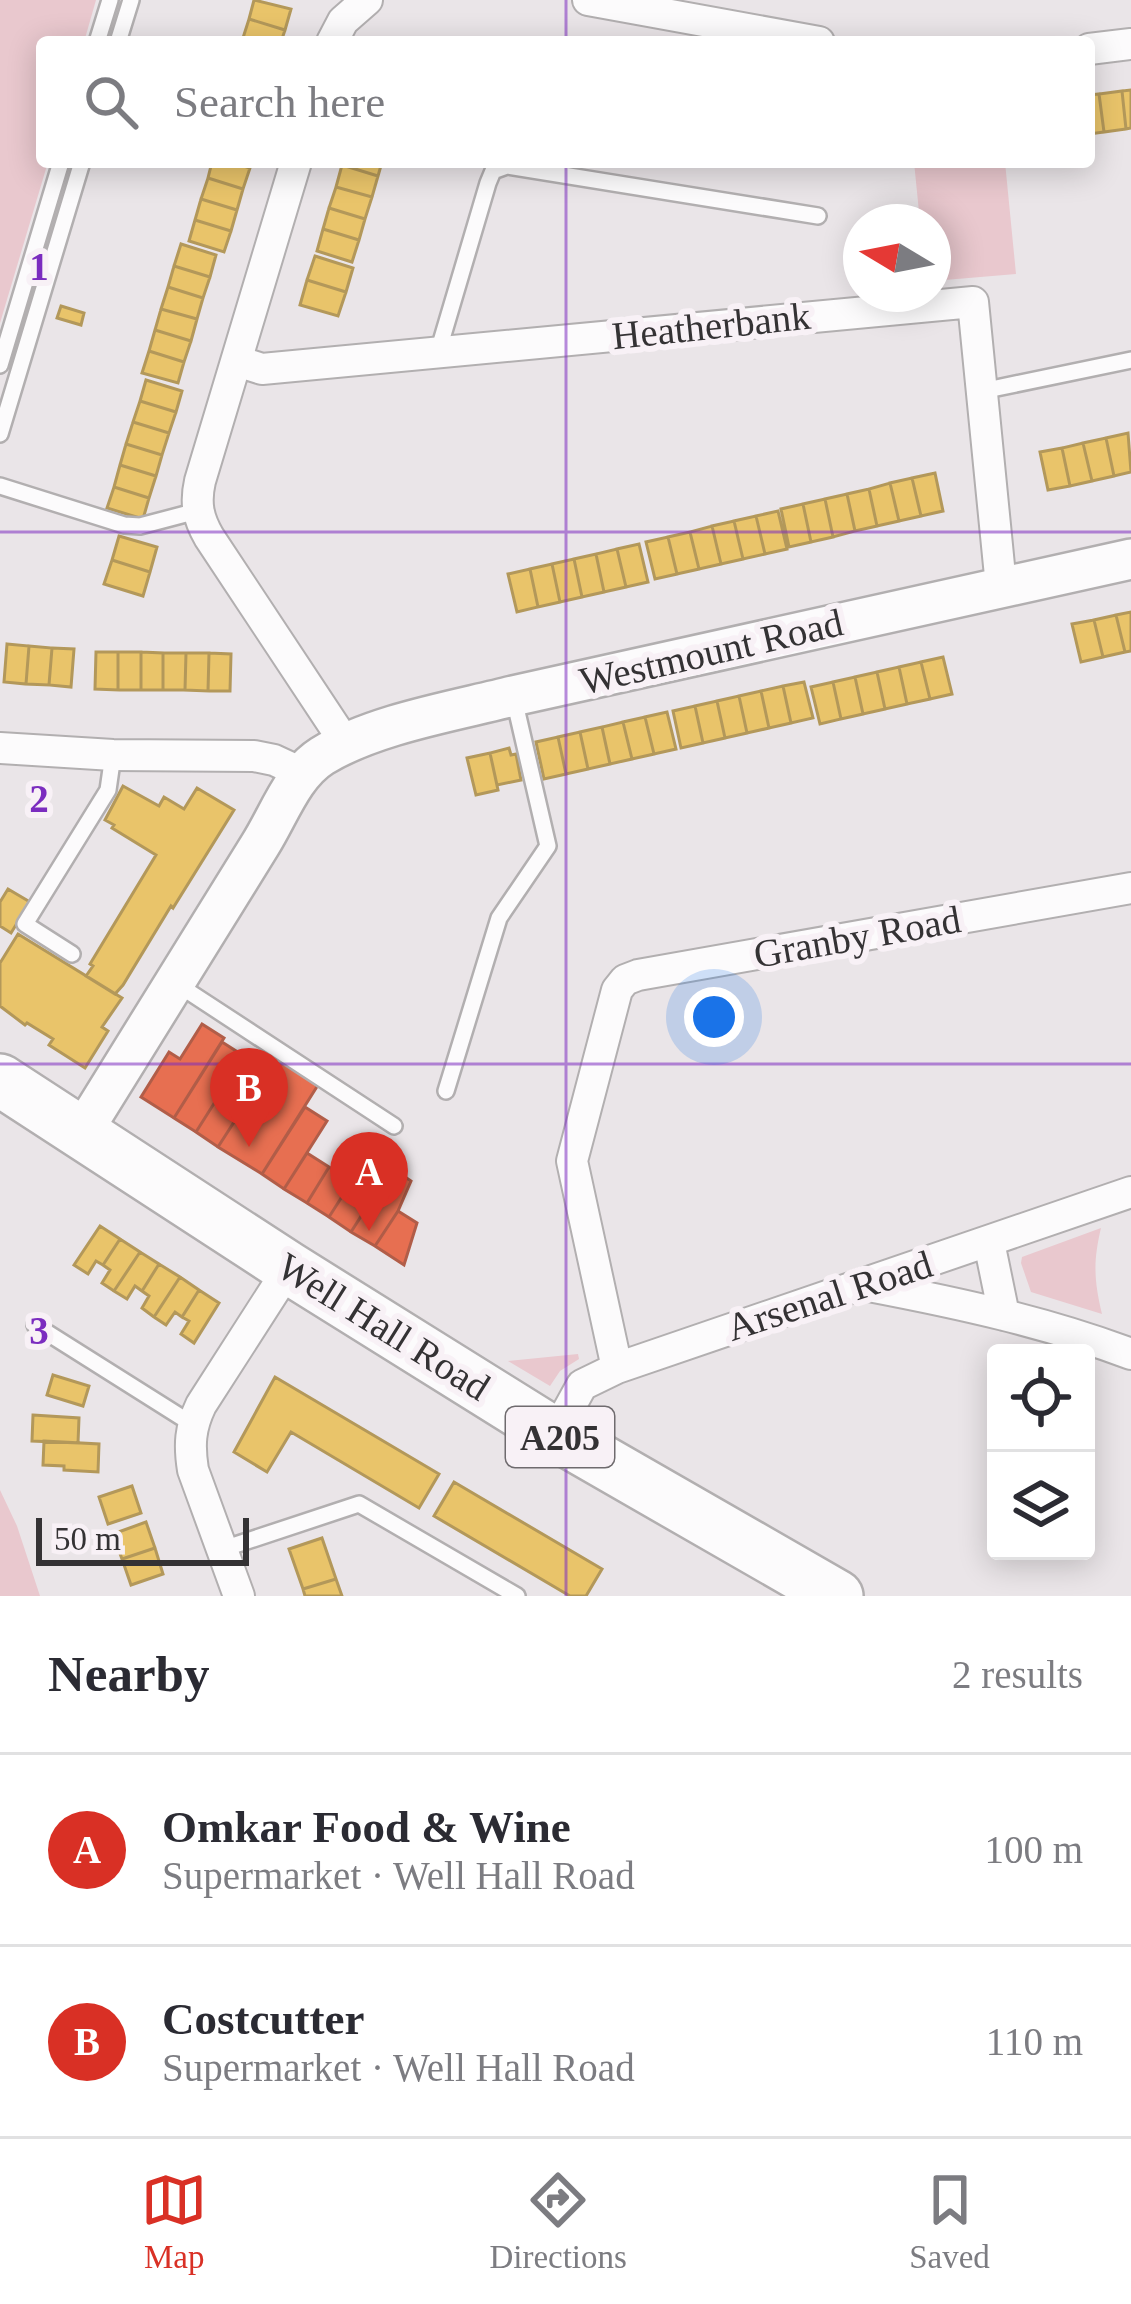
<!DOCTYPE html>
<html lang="en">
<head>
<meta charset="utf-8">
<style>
  :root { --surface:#fff; --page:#f2f2f3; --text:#2b2b33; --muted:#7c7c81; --line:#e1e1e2; --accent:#d93025 }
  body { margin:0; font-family:Georgia,serif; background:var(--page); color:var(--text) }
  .controls { position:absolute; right:36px; bottom:36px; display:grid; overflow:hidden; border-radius:12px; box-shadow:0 6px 30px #0003 }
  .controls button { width:108px; height:108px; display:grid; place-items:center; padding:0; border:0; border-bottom:3px solid var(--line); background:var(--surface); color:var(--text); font:60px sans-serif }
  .compass { position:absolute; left:843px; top:204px; width:108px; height:108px; border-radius:50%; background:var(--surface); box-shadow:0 6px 30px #0003; rotate:280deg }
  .scale { position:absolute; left:36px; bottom:30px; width:213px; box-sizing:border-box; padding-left:12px; border:6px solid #343234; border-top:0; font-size:33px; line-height:42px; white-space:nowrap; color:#343234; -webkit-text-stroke:9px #f8f1f6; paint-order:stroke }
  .you { position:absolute; left:714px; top:1017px; width:42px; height:42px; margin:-30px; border:9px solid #fff; border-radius:50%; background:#1a73e8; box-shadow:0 0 0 18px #1a73e833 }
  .badge { display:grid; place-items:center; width:78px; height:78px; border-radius:50%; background:var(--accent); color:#fff; font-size:39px; font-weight:700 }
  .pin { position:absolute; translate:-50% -99px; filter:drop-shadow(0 3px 6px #0008) }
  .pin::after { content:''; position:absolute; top:63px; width:42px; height:36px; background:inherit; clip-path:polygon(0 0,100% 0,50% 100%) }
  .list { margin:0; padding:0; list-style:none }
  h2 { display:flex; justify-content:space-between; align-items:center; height:156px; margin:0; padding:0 48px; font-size:51px }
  h2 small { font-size:39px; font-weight:400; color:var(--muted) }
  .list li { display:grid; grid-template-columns:78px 1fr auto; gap:36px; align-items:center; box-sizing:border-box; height:192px; padding:0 48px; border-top:3px solid var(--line) }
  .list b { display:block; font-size:45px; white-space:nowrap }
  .list p { margin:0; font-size:39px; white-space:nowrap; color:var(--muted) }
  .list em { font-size:39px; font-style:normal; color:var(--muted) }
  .icon { flex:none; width:66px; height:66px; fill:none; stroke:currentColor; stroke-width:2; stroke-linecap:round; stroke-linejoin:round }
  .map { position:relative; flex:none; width:1131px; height:1596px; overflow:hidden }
  .search { position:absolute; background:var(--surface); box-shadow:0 6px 30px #0003; left:36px; right:36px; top:36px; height:132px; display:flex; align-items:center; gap:30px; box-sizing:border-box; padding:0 42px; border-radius:12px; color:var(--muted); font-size:45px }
  .sheet { height:540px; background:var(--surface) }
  nav { display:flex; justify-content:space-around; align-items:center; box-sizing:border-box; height:168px; border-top:3px solid var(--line); background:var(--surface); font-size:33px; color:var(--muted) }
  nav a { display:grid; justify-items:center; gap:6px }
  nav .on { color:var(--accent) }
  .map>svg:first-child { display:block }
  .green { fill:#e9c8ce }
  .homes { fill:#e9c46a; stroke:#b3985a; stroke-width:3 }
  .shops { fill:#e76f51; stroke:#b15d48; stroke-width:3 }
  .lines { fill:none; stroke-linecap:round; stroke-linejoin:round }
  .service-casing { stroke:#b2afb0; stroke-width:20 }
  .minor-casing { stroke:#b2afb0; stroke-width:34 }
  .tertiary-casing { stroke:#b2afb0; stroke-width:44 }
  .trunk-casing { stroke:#b2afb0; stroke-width:56 }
  .service { stroke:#fcfbfc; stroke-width:15 }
  .minor { stroke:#fcfbfc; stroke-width:30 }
  .tertiary { stroke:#fcfbfc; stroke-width:39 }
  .trunk { stroke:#fcfbfc; stroke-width:51 }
  .grid { fill:none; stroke:#7b2cbf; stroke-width:3; stroke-opacity:0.55 }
  .labels { text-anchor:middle; stroke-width:12; stroke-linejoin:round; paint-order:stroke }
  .shield { fill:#f8f1f6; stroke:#6f6b6e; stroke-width:3 }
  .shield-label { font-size:36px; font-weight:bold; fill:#343234 }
  .street-label { font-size:39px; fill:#343234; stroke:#f8f1f6 }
  .grid-label { font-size:39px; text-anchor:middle; font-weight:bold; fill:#7b2cbf; stroke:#f8f1f6; stroke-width:12; stroke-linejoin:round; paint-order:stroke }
</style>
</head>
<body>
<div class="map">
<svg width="1131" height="1596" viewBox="0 0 1131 1596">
  <rect width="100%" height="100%" fill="#eae5e8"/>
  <path class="green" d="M0,0H96L84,42H42V162H48L0,323Z
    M914,162H1005L1016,274L933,281V222H920Z
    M1101,1228C1093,1262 1094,1280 1102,1314L1031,1292L1021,1263L1022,1257Z
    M578,1354L579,1359L560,1371L550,1386L508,1361Z
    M0,1490L17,1526L40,1596H0Z"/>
  <path class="homes" d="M254,0L291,9L285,30L249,19Z
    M249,19L285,30L281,42L242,41Z
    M1131,90V128L1126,129L1122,91Z
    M1122,91L1126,129L1104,132L1099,94Z
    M1099,94L1104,132L1089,134V95Z
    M212,162H231L250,168L243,189L208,178Z
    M343,162H382L378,176L342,165Z
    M342,165L378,176L372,197L336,187Z
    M208,178L243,189L237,210L201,199Z
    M336,187L372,197L365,219L329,208Z
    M201,199L237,210L231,231L195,220Z
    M329,208L365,219L359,240L323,229Z
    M195,220L231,231L224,252L189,241Z
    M323,229L359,240L352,262L317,251Z
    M181,244L216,255L210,277L174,266Z
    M315,256L353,268L346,292L307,280Z
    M174,266L210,277L203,298L168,287Z
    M307,280L346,292L338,316L300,305Z
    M168,287L203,298L197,319L161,309Z
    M61,306L84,313L81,325L57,318Z
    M161,309L197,319L191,341L155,330Z
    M155,330L191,341L184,362L149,351Z
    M149,351L184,362L178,383L142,373Z
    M146,380L182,391L176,412L140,401Z
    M140,401L176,412L169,433L133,422Z
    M133,422L169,433L162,455L126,444Z
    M1128,433L1131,472L1114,476L1106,438Z
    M1106,438L1114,476L1092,481L1083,443Z
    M1083,443L1092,481L1070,486L1062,448Z
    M126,444L162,455L156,476L120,465Z
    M1062,448L1070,486L1048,490L1040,452Z
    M120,465L156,476L149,498L114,487Z
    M935,473L943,511L921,516L912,478Z
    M912,478L921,516L899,521L890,483Z
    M890,483L899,521L877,526L869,489Z
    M114,487L149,498L143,519L107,508Z
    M869,489L877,526L855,531L847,494Z
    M847,494L855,531L833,537L825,499Z
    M825,499L833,537L811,542L803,504Z
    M803,504L811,542L789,547L781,509Z
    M778,511L787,549L765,554L756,516Z
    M756,516L765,554L743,559L734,521Z
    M734,521L743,559L721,564L712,526Z
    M712,526L721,564L699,569L690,532Z
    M690,532L699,569L677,574L668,537Z
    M119,536L157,547L150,572L112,560Z
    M668,537L677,574L655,579L646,542Z
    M639,544L648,582L626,587L617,549Z
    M617,549L626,587L604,592L596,554Z
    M596,554L604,592L582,597L574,559Z
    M574,559L582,597L560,602L552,564Z
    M112,560L150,572L143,596L104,584Z
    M552,564L560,602L538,607L530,569Z
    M530,569L538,607L517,612L508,574Z
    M1131,612V651L1125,652L1116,615Z
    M1116,615L1125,652L1103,657L1094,620Z
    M1094,620L1103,657L1081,662L1072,624Z
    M7,644L29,646L26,684L4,682Z
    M29,646L52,648L49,685L26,684Z
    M52,648L74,649L71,687L49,685Z
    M96,652H118V690L95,689Z
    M118,652H141V690H118Z
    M141,652L163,653V690H141Z
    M163,653H186L185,690H163Z
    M186,653H209L208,691L185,690Z
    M209,653L231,654L230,691H208Z
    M943,657L952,694L930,699L921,662Z
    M921,662L930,699L907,704L899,667Z
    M899,667L907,704L885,709L877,672Z
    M877,672L885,709L863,714L855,677Z
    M855,677L863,714L841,719L833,682Z
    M804,682L813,718L791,723L783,686Z
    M833,682L841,719L820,724L811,687Z
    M783,686L791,723L769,728L761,691Z
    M761,691L769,728L747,733L739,696Z
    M739,696L747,733L725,738L717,701Z
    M717,701L725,738L703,743L695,706Z
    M695,706L703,743L681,748L673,711Z
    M667,712L676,749L654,754L645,717Z
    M645,717L654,754L632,759L623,722Z
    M623,722L632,759L610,764L602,727Z
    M602,727L610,764L588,769L580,732Z
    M580,732L588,769L566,774L558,737Z
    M558,737L566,774L544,779L536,742Z
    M509,748L511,755L516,754L521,780L497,785L490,753Z
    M490,753L498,790L476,795L467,758Z
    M123,786L159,806L164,797L184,809L197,788L234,810L173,908L171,906L123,985L115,994L86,976L93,966L90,964L156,855L112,828L114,825L105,820Z
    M8,889L30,902L11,933L0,926V902Z
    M18,934L122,998L102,1027L108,1031L85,1068L49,1045L53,1039L27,1023L25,1025L0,1006V963Z
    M100,1226L120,1239L103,1265L96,1261L88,1274L74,1265Z
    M120,1239L140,1252L114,1291L102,1283L110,1270L103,1265Z
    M140,1252L159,1264L142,1291L135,1286L127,1299L114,1291Z
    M159,1264L180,1277L154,1317L142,1308L149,1296L142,1291Z
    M180,1277L199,1290L182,1317L175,1312L166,1325L154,1317Z
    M199,1290L219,1303L194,1343L181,1334L189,1321L182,1317Z
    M53,1375L89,1386L83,1406L47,1395Z
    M275,1377L439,1474L419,1508L291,1432L267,1472L234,1452Z
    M33,1415L79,1418L78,1443L32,1441Z
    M44,1441L99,1444L98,1472L64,1470V1466L43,1465Z
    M454,1482L602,1569L586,1596H570L434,1516Z
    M132,1486L141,1513L108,1524L99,1497Z
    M146,1522L155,1548L122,1559L113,1534Z
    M322,1538L336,1579L303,1589L289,1549Z
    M155,1548L163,1574L131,1585L122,1559Z
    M336,1579L342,1596H305L303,1589Z"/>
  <path class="shops" d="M202,1024L224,1038L174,1118L141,1097L169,1052L180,1059Z
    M222,1042L244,1056L196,1132L174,1118Z
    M244,1056L267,1071L218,1147L196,1132Z
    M275,1058L318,1085L262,1174L218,1147Z
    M305,1107L327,1121L284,1189L262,1174Z
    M307,1153L329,1167L307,1203L284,1189Z
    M366,1166L385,1178L351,1232L329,1217L352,1181L355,1184Z
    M329,1167L352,1181L329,1217L307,1203Z
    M392,1168L411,1181L398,1211L375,1246L351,1232Z
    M398,1211L417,1223L404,1265L375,1246Z"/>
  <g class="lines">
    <defs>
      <path id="service" d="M97,42L110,0
        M118,42L131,0
        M438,352L488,183L493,171L507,166L818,216
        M0,365L61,162
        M982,391L1131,360
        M0,434L82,162
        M0,486L124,525L140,526L197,511
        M72,954L25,924L108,790L113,755
        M177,984L394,1126
        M446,1091L499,918L548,846L514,699
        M35,1325L192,1424
        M223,1549L359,1504L517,1596"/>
      <path id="minor" d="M588,0L819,42
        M332,42L343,21L367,0
        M1089,49L1131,44
        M296,162L200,481C195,503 198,518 209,537L346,744
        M237,361L262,369L973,302L1001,586
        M0,748L113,755L254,756L274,760L302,773
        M989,1242L1004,1315
        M869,1286C958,1303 1046,1322 1131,1354
        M617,1368L572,1161L617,990L625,980L638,975L1131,888
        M555,1434L582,1385L617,1368L1131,1192
        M239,1596L193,1470C189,1445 190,1428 201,1405L289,1268"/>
      <path id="tertiary" d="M82,1132C141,1036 201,941 260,845C279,815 292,775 322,756C374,724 454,711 513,696L1131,559"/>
      <path id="trunk" d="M0,1080L289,1268L555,1434L837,1596"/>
    </defs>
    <use href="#service" class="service-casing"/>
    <use href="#minor" class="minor-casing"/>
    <use href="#tertiary" class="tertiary-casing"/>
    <use href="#trunk" class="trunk-casing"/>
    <use href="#service" class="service"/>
    <use href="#minor" class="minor"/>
    <use href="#tertiary" class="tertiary"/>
    <use href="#trunk" class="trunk"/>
  </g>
  <path class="grid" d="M566,0V42M566,162V1596M0,532H1131M0,1064H1131"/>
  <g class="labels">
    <rect class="shield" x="506" y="1407" width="108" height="60" rx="9"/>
    <g class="shield-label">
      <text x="560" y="1450">A205</text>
    </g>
    <g class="street-label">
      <text transform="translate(711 325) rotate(-6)" y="14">Heatherbank</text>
      <text transform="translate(711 651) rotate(-13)" y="14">Westmount Road</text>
      <text transform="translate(857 936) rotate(-10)" y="14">Granby Road</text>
      <text transform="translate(829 1295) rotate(-18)" y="14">Arsenal Road</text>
      <text transform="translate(384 1326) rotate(32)" y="14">Well Hall Road</text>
    </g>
  </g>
  <g class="grid-label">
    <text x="39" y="280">1</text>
    <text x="39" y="812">2</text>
    <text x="39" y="1344">3</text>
  </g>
</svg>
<div class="controls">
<button><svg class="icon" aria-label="locate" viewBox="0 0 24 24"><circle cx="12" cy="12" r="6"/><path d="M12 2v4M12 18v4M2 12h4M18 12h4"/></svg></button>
<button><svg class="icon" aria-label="layers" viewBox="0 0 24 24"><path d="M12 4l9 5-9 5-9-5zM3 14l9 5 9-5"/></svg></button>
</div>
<svg class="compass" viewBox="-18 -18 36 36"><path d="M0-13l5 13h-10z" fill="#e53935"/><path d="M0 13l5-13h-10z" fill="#7c7c81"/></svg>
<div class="scale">50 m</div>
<div class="you"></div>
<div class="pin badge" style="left:369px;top:1231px">A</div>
<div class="pin badge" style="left:249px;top:1147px">B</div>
<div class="search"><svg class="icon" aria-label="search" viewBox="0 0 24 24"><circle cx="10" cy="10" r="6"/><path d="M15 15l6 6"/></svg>Search here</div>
</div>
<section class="sheet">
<h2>Nearby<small>2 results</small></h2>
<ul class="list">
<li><span class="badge">A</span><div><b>Omkar Food &amp; Wine</b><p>Supermarket · Well Hall Road</p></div><em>100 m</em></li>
<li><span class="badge">B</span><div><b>Costcutter</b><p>Supermarket · Well Hall Road</p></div><em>110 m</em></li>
</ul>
</section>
<nav>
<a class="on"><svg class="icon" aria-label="map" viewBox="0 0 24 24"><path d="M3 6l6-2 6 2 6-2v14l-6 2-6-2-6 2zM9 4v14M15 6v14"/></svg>Map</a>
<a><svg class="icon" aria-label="directions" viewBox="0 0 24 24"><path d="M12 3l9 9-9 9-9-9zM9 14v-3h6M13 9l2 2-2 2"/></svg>Directions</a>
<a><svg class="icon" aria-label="saved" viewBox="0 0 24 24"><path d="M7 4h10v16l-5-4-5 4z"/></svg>Saved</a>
</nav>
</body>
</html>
